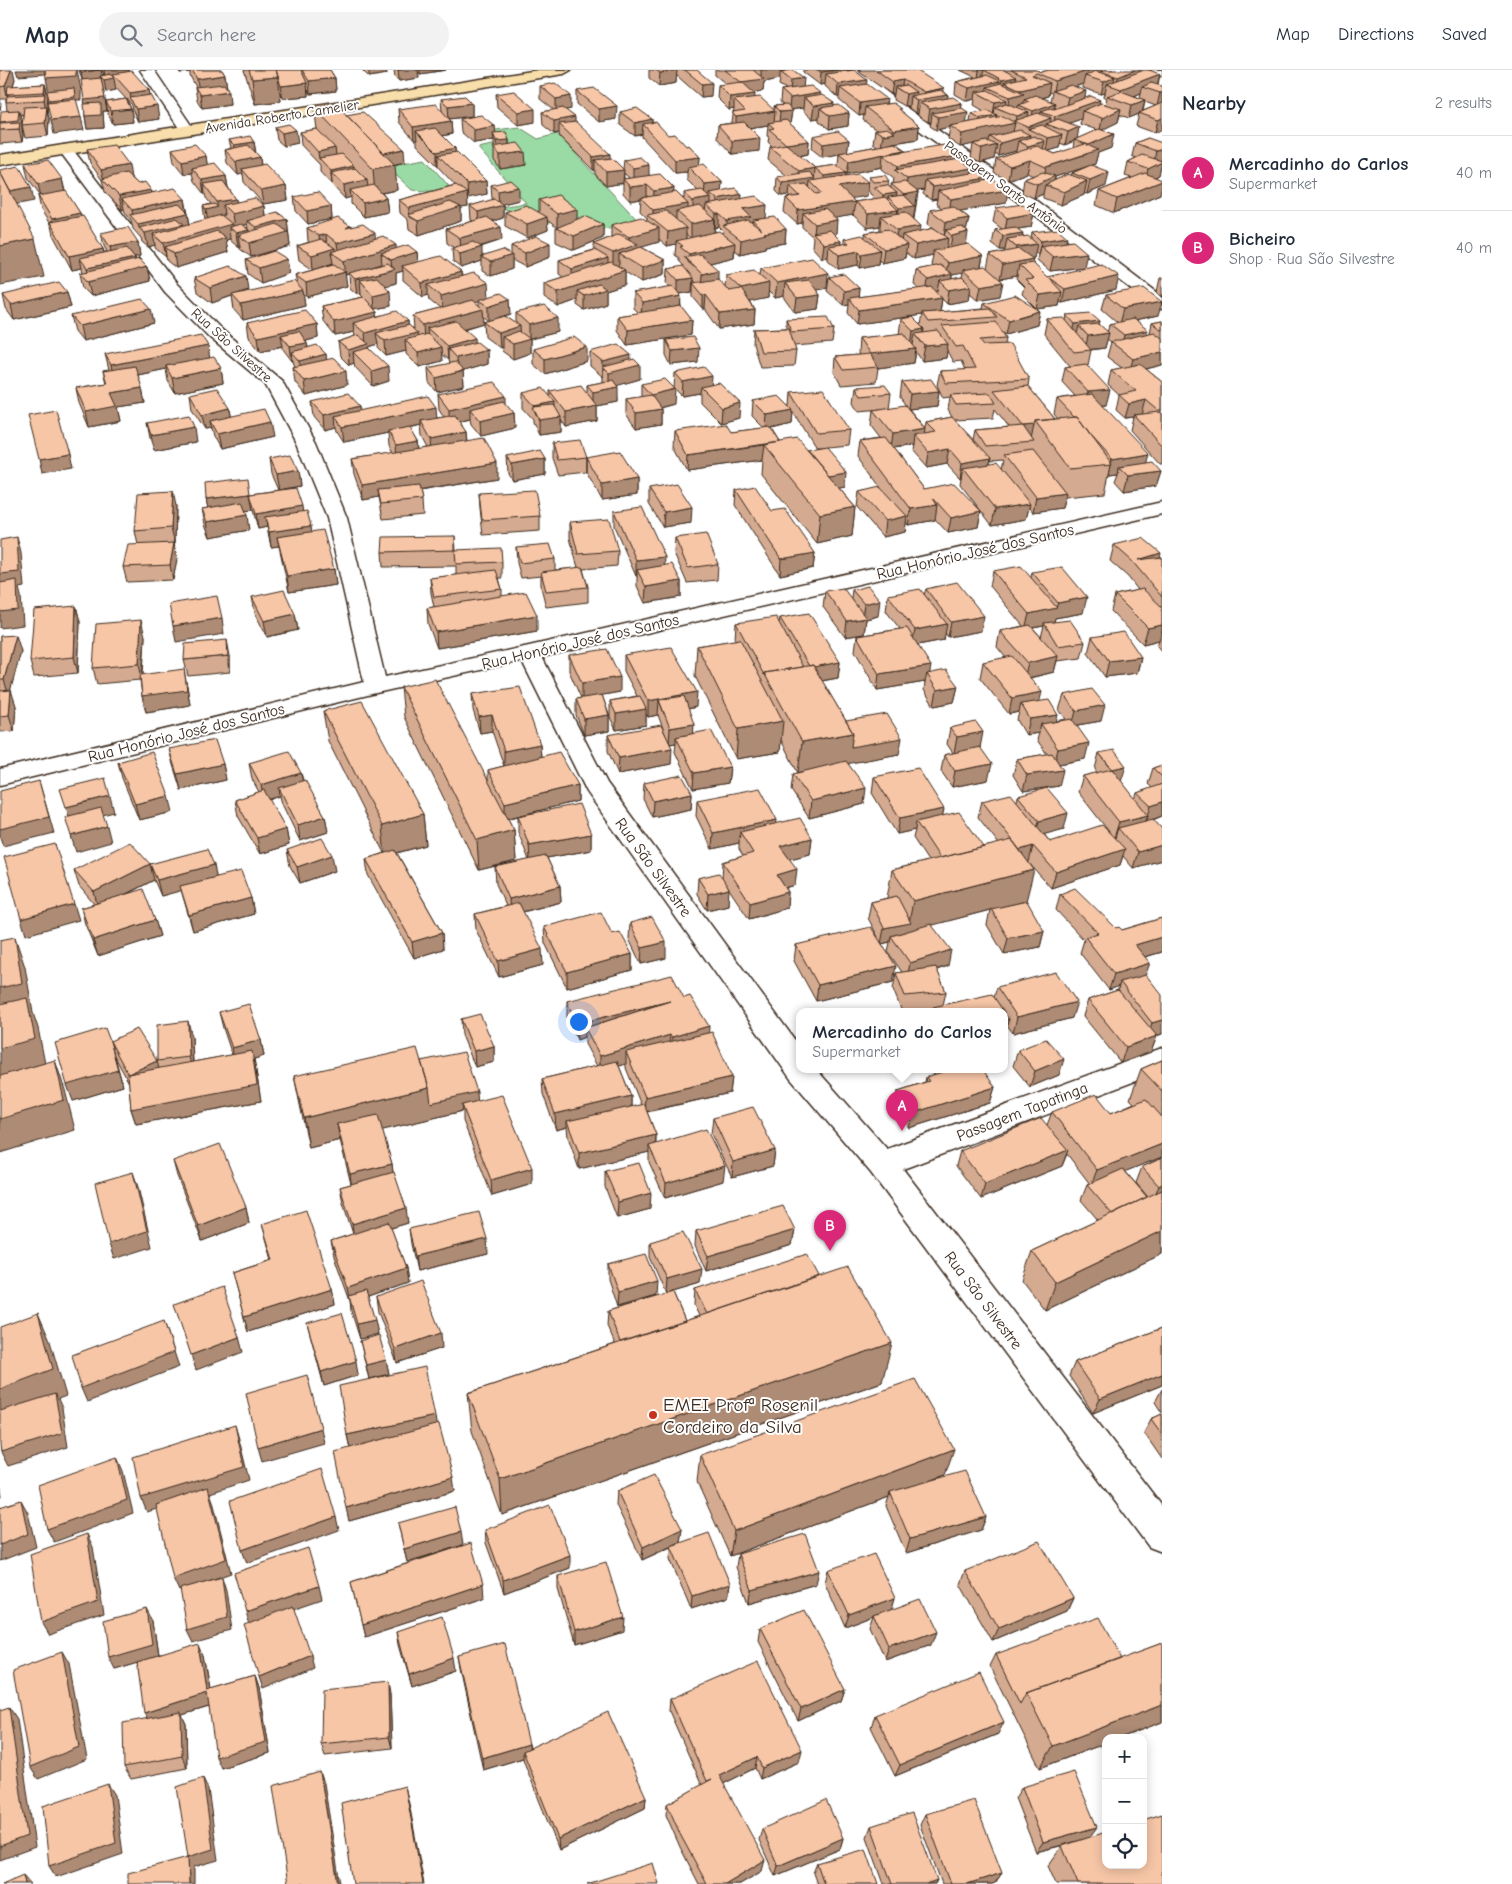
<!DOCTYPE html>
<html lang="en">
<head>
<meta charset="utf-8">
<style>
  :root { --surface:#fff; --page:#f2f2f3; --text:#1f2937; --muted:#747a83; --line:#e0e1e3; --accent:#db2777 }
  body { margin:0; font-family:"Comic Neue",sans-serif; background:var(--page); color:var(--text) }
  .controls { position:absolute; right:15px; bottom:15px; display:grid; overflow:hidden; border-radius:10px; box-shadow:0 2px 12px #0003 }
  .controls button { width:45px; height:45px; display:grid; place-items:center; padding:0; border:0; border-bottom:1px solid var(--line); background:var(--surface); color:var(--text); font:25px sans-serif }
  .you { position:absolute; left:578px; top:951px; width:18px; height:18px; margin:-12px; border:4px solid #fff; border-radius:50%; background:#1a73e8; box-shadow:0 0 0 8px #1a73e833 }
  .badge { display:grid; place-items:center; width:32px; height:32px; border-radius:50%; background:var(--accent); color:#fff; font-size:16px; font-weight:700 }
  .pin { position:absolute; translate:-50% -41px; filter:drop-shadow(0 1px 2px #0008) }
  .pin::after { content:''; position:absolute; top:26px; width:18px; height:15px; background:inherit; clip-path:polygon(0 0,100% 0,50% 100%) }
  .popup { position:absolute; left:796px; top:938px; width:212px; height:65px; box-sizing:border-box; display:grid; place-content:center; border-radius:10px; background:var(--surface); filter:drop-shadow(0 1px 4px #0005); font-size:16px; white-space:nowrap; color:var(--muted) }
  .popup b { font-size:19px; color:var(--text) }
  .popup::after { content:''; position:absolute; left:50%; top:100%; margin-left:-10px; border:10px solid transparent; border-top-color:var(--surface) }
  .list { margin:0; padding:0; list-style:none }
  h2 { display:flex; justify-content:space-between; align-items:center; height:65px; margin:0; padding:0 20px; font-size:21px }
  h2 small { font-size:16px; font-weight:400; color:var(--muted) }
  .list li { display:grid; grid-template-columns:32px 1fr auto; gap:15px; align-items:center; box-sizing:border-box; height:75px; padding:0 20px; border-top:1px solid var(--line) }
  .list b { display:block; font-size:19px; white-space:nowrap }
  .list p { margin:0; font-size:16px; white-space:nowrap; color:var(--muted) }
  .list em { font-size:16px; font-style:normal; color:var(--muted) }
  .icon { flex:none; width:28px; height:28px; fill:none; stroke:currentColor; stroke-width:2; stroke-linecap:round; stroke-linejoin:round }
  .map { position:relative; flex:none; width:1162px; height:1814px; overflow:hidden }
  header { display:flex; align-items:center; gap:30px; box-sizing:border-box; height:70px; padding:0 25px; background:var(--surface); border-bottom:1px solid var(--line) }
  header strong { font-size:24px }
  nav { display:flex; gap:28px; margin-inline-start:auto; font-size:18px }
  .search { width:350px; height:45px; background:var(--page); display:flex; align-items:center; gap:12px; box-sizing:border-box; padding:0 18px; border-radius:28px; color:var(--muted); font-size:19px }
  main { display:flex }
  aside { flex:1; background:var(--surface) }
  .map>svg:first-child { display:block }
  .green { fill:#9adba5; stroke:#6a8262 }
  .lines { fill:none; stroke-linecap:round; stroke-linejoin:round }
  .minor-casing { stroke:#3b2a1e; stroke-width:3 }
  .major-casing { stroke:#3b2a1e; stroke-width:3 }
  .minor { fill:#fff; fill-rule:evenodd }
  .major { fill:#f8deab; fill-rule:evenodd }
  .wall { fill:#d4aa90; stroke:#3b2a1e; fill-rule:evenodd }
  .shaded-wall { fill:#ad8b75; stroke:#3b2a1e }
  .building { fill:#f7c6a7; stroke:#3b2a1e }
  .poi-dot { fill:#c8321e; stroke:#fff; stroke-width:2 }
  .labels { text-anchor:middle; stroke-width:4; stroke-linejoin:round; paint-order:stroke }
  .far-street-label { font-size:14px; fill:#3b2a1e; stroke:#fff }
  .street-label { font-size:16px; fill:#3b2a1e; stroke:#fff }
  .near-poi-label { font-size:19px; fill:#3b2a1e; stroke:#fff; text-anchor:start }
</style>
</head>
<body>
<header>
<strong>Map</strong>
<div class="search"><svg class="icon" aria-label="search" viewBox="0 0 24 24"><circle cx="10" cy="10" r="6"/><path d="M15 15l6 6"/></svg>Search here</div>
<nav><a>Map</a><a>Directions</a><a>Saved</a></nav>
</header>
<main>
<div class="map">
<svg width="1162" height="1814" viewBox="0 0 1162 1814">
  <rect width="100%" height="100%" fill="#fff"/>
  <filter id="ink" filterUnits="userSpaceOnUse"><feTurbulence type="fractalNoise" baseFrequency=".02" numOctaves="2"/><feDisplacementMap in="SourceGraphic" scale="10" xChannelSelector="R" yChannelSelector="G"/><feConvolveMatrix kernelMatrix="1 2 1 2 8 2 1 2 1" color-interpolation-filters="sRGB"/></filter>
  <g filter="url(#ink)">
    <path class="green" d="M519,57L538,69L557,64L641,154L594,160L570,141L547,154L499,137L526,133L478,78L506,72L489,61Z
      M425,89L455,123L412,120L386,96Z"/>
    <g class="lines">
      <defs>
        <path id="minor" d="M140,0H154L195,61L193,64H183Z
          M843,0H859L907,38L1030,126L1162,226V239L1156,238L1018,132L897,44Z
          M1149,0H1162V6L1151,3Z
          M65,75L70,76L177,214L221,259L282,311L316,372L347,448L385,607L529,576L1162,432V444L542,587L607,713L800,977V1000H817L887,1079L1162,978V1001L903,1099L1162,1436V1482L1149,1477L871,1103L790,1008L587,722L522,591L376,623L0,715V699L364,612L327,448L296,372L265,314L209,267L165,222L58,79L60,76Z"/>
        <path id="major" d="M538,0H571L564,4L0,95V85Z"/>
      </defs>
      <use href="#minor" class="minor-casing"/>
      <use href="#major" class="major-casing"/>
      <use href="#minor" class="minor"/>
      <use href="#major" class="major"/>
    </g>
    <path class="wall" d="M0,0L15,9L13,16L45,14L48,26L47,40L49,49L48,66L25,68L22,55L23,44L20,45L23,65L22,72L0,74V49L7,41L6,32V29H0L1,34L0,40Z
      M79,0H101L102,5H104L102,0H129V1L149,20L150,25L159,49L138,52L133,41L132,35L127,29L131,39L133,52L113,54L108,44L106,32L126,29L115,17L116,20L106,22L103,19L107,41H103L104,58L87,59L85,46V34L82,10Z
      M178,0H222L225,5L227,18L230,34L202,38L197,30L195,17H196L190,6V2L180,3Z
      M244,0H330L335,8L336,21L310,24L308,20V26L283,28L280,22L281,31L255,34Z
      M362,0H386L387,4L369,7Z
      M394,0H446L420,4L418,2L419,8L399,11L395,7Z
      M649,0H697L711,26L701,27L676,5V13L659,16L649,8Z
      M715,0H761L786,2L803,17L820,25L834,36L849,43L848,56L829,59L819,51V48L812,49L803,41V38L791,40L792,41L790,54L809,71L808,84L800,86L815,98L838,95L839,84L822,87L812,79L813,66L849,70L847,82L877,76L873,73L875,60H876L863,50L864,45L859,46L839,30V27H837L825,16V14L820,15L803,2V0H849V1L866,14L886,33L901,42L919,56L918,69L895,73L905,80V82L959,86V89L972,103L987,108L986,111L1006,133L960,141L969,148L966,161V175L983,186L981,197L987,198L990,185L1004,182L1005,180H1000L992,174L995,160L1002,159L993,152L996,138L1034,143L1031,157L1018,159L1022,167L1031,169L1032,162L1066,172L1084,197L1050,201L1037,190L1038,185L1035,182L1034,188H1032V193L1047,207L1116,220L1062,233L1060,232L1059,236L1037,239L1040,241L1037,255L1006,264L1003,262L1006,268L1005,274L1029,309L1028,316L1055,349H1058L1054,344L1057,329L1075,326L1062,312L1065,297L1070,296L1044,264L1047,249L1066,251L1067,245L1100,251L1099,254L1107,262L1110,254L1117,252L1102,239L1106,225L1158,246L1135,251L1147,264L1150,263L1152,253L1162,251V295L1146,299L1162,312V394H1160L1130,360L1133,347L1125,348L1116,340L1119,325L1108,315L1111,300L1122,298L1107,287L1111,272L1107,269L1105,278L1091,280L1088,295H1087L1106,335H1102L1146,392L1161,401L1156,416L1124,421L1115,411L1118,403L1109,404L1105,423L1065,427L1062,438L1033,442L1029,437L1026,449L992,455L960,414L961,408H960L947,394L926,398L911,381L912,376L894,379L924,419L981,441L978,457L948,463L935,449V450L908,455L906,452L905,462L883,467L857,437L859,422L881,418L858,386L860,371L881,368L871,355L873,340L882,339L859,341L854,332L856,317L891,323L889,338L906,336L900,327L902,312L939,321L937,336L909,339L925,358L926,352L952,347L948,340L950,327L943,328L937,315L940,301L965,300L961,291L953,292L947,281L946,288L922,291L916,282L914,293L878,298L876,312L841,315L834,302L835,287L859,285L858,283L859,268L899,264L901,249L920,255L922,245L857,254L848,243L849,234L843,235L827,221L829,207L859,218L858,227L919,219L914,215L916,200L933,197L931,195L933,185L914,189L906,183L905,188L882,193L879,190L878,194L860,198L858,195L838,199L828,190V187L822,188L812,177L813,167L802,157V153L797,154L784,142L786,128H789V125L781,126L776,121L777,107L787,106L768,90L770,77H773L768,72L769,67L767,66L768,55L750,58L759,81L732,84L717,68L718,55L732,53L734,39L729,40L717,28L718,15L726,14L715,5ZM780,9L779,15L786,19L781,20L780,33L783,35L774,36V40L754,28V23L763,21L764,12ZM882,97V99L894,108L893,114H891V118L888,116L889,111L869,107L868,120L871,125H873L872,129L855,132L851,128L867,126L868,112L846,106V103L847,104ZM924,120L923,124L931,130L937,129L936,134L942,138L930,140L928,154L934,158L921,161L914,149L918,122L917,121ZM853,145L867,158L880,156V160L865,163V167L844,169V174H840L841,171L834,165L836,164L834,148ZM963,203L962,207L952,209V205ZM1017,206L1016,209L1024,217L1022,224L1036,238L984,233L983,238L940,242L942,229L947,234L969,230L970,223L978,230L1000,226V209ZM995,339L1009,357L975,360L973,370L955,350L993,348ZM1003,390L1001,400L989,394V391Z
      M860,0H916L948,25L947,28L962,33L961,38L966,53L970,52L971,43L984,41L974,35L975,29L967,31L955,24L956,12L975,7L960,0H1036L1041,2L1049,0L1141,1L1160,4L1158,15L1162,33L1155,63L1136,56L1139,44L1129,48L1120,45L1118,52L1101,60L1111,78L1098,83L1095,94L1091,95L1106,116L1087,124L1084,123V125L1061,135L1043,128V124L1034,128L1022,123L1024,109L1033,106L1027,103L1008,110L994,103L996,89L1015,83L1016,81L998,86L995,84L994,89L980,93L971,88L973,74L980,72L960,77L948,69L950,57L936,60L930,56L931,52H928L918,46V43H915L909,38V36H904L893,30L894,24H891L859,2ZM1083,14V18L1101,24L1105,23L1104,27L1107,28L1105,34L1099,33L1085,28L1075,17ZM1049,22L1052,23L1050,31L1041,28L1048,26ZM1141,23L1140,28L1134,26ZM1145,32L1156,36L1143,41ZM1054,36L1059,38L1054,39H1053ZM1081,49L1080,54L1097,60L1077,69L1069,53ZM1074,71L1073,79L1055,84L1048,81L1059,78L1060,73L1065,75ZM1090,95L1072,103L1071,106L1055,110V107Z
      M540,16L571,39L565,40L575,52L610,88L623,99L624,90L649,105L674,118L673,122L684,129V123L698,121L687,110V102L675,103L642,67V64L635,66L620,55V42L652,49V53L668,65L686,76L700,87L699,95L722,112L721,121L741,128L766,148L786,159L785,173L765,176V178L740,184L735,180L734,187L710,193L718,209L725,217L726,205H760L761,198L827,218L816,220L820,225L818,239L795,242L784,227V226L775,228L768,221V228L750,231L755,240L754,254L719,259L705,239H703L693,227V213H695L693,210L692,222L680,224L681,237L692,250L691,265L627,275L617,260V246L638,243L633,238V223L670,217L667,213L668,199L683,197V195L679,191V188L675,185L676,174L667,176L659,169V172L641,177L665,190V204L642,212L625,202V215L606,221V233L584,240L577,235V230L558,237L544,228V213L563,207L559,204V190L594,180V174L611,167V155L647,150V148L640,141L641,129L630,131L623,123V113L606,116L595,104V100H593L560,67L559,63L554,64L543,55L542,42L554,40L540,29ZM624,103L629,108L624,109ZM719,157L723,161V163L715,162V158ZM686,164L690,168L686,169Z
      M577,21L616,49L599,52L577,34Z
      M496,24L535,52L518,55L497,37Z
      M441,29L472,33V46L449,49L451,51L452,64L442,66L455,78V82L486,111L487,124L467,127L468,137L461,138V151L419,165L409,159L408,150L400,143L399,130L455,115L439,98L438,95H437L417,75V70H414L399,52L398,39L442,41Z
      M314,37L346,45L405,92L394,95L397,120L382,123L386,128L388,142L364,147L351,134V127L345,129L320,102V95L301,75L300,62L317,59Z
      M460,49L495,56V63L509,70V74L526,95L500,99L494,90V70L474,73L461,62Z
      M275,57L298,73L284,76L277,70Z
      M1148,68L1161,91L1159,105L1155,107L1160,124L1114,143L1096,135L1099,121L1132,108L1125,106L1128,92L1136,88L1132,86L1135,73Z
      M229,70L254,72L256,83L260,87L261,95L286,116L288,130L263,134L244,112L243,104L238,105L227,93L225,80L231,78Z
      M87,79L131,107L138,114L152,122L185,129L190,154L205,150L203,136L211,134L206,128L205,124H204L194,111L192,103L184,104L174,92L172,79L206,86L207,95L226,106L228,117L237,132L264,136L265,145L287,149L290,176L251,187L240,179V177H238L231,171L230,169L226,170L228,182L176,198L167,191L166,187L155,178V175L148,177L142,172L141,168L133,159L131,150L125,142L124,139L122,140L105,122L102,110L90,93ZM247,154L248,159L243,155Z
      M25,94L62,109L65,121L80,143L81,146L103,179L104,182H107L104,176L101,163L138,172L140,186L135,187L136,190L147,197L150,211L91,226L83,218L80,203H83L82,198L72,200L53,165L51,156L41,140L38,126H41L28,108Z
      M491,115L519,130L502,134L503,135V148L493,151L502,170L481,177L482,186L511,185V176L550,187L525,197L512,190V199L491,206L482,201V191L461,198L453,192L452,178H454L447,173L446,159L473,151L471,150L470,136L493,130L492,128Z
      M294,127L331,136L332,149L308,154L296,141Z
      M539,130L577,149L603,154V168L574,180L556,172V157L547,150L548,160L527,168L505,156V142H539Z
      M350,156V157L396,179L417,182L418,192L461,202L462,206L511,244L505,246L516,254V243L558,262L530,269V283L513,289L502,281V277L500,278L485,267L484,252L489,251L483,246L484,253L465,259L475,272L487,280V294L463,301L464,316L437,322L429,313L428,298L449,294L448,290L441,284L442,291L419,297L406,284V281L386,286L378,278V274L369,277L389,311L373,316L355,297L354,293L349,295L340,286L338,272L355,266L354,262L335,266L323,251L321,236L363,227L361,225V223L357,224L350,218L349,204L345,205L347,216L307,227L303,224L305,235L243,250L234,240L232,226L212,233L197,222L194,208L248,220L234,225L297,214L295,205L333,194V193L313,200L299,190L297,176L309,172L308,171L307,158ZM403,201V210L423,227L428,225L429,230L440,239L413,246L414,259L408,255V251L377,246V242L374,239L391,236L385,216L396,213V203ZM479,230V236L475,232Z
      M287,189L289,203L261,213L248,204L246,190Z
      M1160,208H1162V227L1157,222Z
      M67,222L71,237L14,250L6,239L3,225Z
      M71,246L154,253L83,271L75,261Z
      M786,249L834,259L832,273L794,276L796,281L794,296L760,297L753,274L754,259L786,258Z
      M247,253L317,254L318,268L306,271L308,277L326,284V290L347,315L306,326L295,312L293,297H295L293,291H292L283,279V276L260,281L249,267Z
      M666,270L698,292L671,295L666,285Z
      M533,279L587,291L545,304L533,294Z
      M590,282L631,290L640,309L617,315L618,332L597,336V351L566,357L561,350V362L539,365L533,352V349L523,338V323L550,326V321L587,322V315L603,312V307L590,296Z
      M105,284L210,288L221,298L223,313L175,323L168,311L166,299L138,305L145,333L118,337L121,351L89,357L79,333L76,318L106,313L103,301L109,300Z
      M675,303L711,315L739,348L721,353L700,332V323L682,326L674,318Z
      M641,314L674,334L660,338L661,339V354L636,358L626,344V329L641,327Z
      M791,322L849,360L847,375L825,377L845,417L839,418L855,437L852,466L817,474L761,404L762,390L687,400L674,376L675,361L731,362L764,358L752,346L753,331L790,336ZM793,342L815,378H822L807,380L780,372L772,359L792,354Z
      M190,324L230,338L231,346L273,367L220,379L213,366L211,358L205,359L192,339Z
      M438,324L506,334L514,343L515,358L481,366L471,354L470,349L459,352L466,362L467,371L497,408L420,421L422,430L423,445L383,449L379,427L363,430L354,404L352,389L393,383L389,376L388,363L344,372L337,361L336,357L325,360L314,347L312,332L360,336V341L437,348L444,347L439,339ZM421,355L422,366L428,377L419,379L418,371L410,358Z
      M147,353L196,372L154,380L150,368Z
      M552,373L586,387V402L558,405L552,388Z
      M586,387L637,409V425L602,430L586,402Z
      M507,388L545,389V404L512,410L508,403Z
      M269,389L298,401L300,416L282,420L303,441L312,462L334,499L336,515L289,522L279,476L271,477L267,457L258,459L253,440L245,441L249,460L210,467L205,454L202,439L208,438L206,429L251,424L278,420L271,404Z
      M649,419L691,453L663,457L649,434Z
      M736,420L772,441L815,483L813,498L780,505L735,435Z
      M479,423L540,446V461L483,465L480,438Z
      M176,436L175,473L174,474L177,489L173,510L127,512L123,497L138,475L135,461Z
      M614,441L665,496L681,511V527L645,533L637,516V506H636L614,456Z
      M570,452L618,481L617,496L583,499L588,517V532L546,537L541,517V506L521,508L517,493L516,477L555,489V500L578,498L570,468Z
      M455,466L456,480L502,492V508H499L502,519V526L537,561L437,578L428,554L427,538L434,537L431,523L430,508L456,505V496L383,497L382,482Z
      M675,468L718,494L717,510L687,513L674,483Z
      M1114,475L1160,487H1162V582L1157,576L1159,570L1143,574L1111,541L1115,525L1138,520L1128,507L1110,491Z
      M993,501L1031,508L1032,502L1083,543L1055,548L1054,552L1085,572L1081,588L1057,591L1054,602L1030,608L1039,632L1057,651L1066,649L1059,640L1064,625L1101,651L1077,655L1085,689L1059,694V716L1023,721L1013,705L1017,689L1047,684L1037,670L1039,663L1026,665L1017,650L1019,642L1009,644L980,608L983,592L1006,588L997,577L1000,561L1023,556L990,516ZM1044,556L1041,567L1033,558Z
      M926,519L981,561L948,567L945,563L944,570L918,575L930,604L958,616L954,632L934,636L924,620L925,612L877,620L855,581L857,566L900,559L886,541L888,525H924Z
      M852,520L878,546L866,549L864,564L845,567L823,537L825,521L851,528Z
      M252,527L295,544L298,560L267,567L255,543Z
      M76,536L80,552L78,603L34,607L30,591Z
      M780,548L840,592L838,608L822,611L846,651L899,684L848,693L864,734L809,748L791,720L793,704L798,703L781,670L780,682L736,689L695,606L697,576L735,570L736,553H779Z
      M0,566L21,581L10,620L16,636L14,661L0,662Z
      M145,566L143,605L187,615L190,635L146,642L142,626L140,610L97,614L93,598Z
      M1092,567L1141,587L1137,603L1105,607L1088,583Z
      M569,585L620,622L602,625L609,645V661L584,665L576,645V629L581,628L569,601Z
      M624,585L696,637L688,639L694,663L730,697L728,713L693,719L675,682L676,673L670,674L671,694L618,704L608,681V665L667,669L658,645L648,647L646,644V655L616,660L610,647V631L637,626L624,601Z
      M230,586V602L188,606L184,590Z
      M401,617L488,710V700L504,696L492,661L480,663L473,640L472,624L540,674L541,687L578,715V731L525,744L591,764V780L547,788L560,816L561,832L523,842L543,895L499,907L476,860L475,844L506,836L496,814L495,797L529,790L518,762V746L508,749L514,760L516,791L479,800L404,647Z
      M323,641L423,744L426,775L397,783L442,863L443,879L414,888L368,805L366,789L384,783L328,671Z
      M950,658L980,677L988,710L952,717L941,701L944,685L953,683L947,674Z
      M169,679L223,694L226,710L181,720L173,695Z
      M1099,683L1135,729L1137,723L1152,718L1148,714L1153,698L1162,695V746L1153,750L1162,759V790L1133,798L1123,786L1120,795L1051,818L1028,792L1026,831L1019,833L1044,861L1040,877L1004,884L987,855L990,840L932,855L948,896L937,900L946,922L943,935L994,927L997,917L1072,948L1013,963L1007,955L1004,942H932L933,939L902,942L893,919L896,903L902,902L888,882L890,872L882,874L893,912L816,931L794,891L796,875L878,867L868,848L871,832L887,828L892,800L928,791L913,768L915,760L897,764L872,723L874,707L943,746L984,777L999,774L978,747L982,731H1017L1018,726L1064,759L1044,764L1050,772L1110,763L1078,722L1083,706L1097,703L1095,699Z
      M118,692L173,742L139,750L122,708Z
      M249,693L301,703L303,710L325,746L328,762L300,771L282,734L280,726L269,730L286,759L289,775L260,784L238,746L235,730L259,722L252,709Z
      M644,713L692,723L691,739L652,747L643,729Z
      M697,730L776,754L812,768L810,784L789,789L795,815L786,818L788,822L787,838L749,849L727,816L728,835L707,840L697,824L698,808H722L723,792L743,786L739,779V773L712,779L696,746Z
      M287,780L335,801L300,813L290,796Z
      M150,794L216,807L251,828L254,844L193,861L181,820L161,826L154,810L127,824L155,850L160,866L98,886L85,854L81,838L94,834L79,816L74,800Z
      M1060,824L1116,858L1122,860L1162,848V882L1145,887V905L1162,964L1157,966L1151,982L1121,993L1083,946L1088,930L1118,920L1119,916L1109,920L1080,883L1084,870L1056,840Z
      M630,853L666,888L641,894L629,869Z
      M544,857L612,864L632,884V900L567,918L545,873Z
      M684,928L708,963L732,1007L730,1023L647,1042L656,1065V1074L723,1111L665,1128L649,1092V1082L579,1099L568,1067L567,1057L556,1060L543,1024L542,1009L597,996L585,974V967L577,970L567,947V931ZM626,994V998L641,1035L631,1037V1026L619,996Z
      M219,942L261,970L264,986L254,989L261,1031L136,1054L131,1039L129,1013L115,987L123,1016L73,1031L110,971L157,991L192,967L193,992L232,985L223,958Z
      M461,949L494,976V992L475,997L462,965Z
      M1018,980L1059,1005L1030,1017L1013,996Z
      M1162,990V1087L1125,1101L1147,1127H1148L1136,1113L1142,1097L1162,1088V1184L1045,1240L1022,1210L1032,1181L1098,1150L1081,1130L1087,1115L1090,1114L1067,1084L1062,1096L981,1129L956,1096L960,1081L1047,1055L1052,1042L1111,1043L1134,1033L1130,1029L1141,999Z
      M421,991L478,1031L532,1114L492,1126L463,1051V1041L382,1060L392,1094L393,1103L408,1153L391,1158L406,1198L408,1213L368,1227L378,1264L360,1269L351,1241L350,1231L334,1186L331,1171L353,1164L343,1133L340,1117L351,1114L340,1070L309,1078L294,1006Z
      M926,1007L995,1017L990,1033L909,1058L895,1037L898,1021L925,1012Z
      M713,1048L775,1080L773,1096L732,1107L711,1064Z
      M173,1091L246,1137L249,1153L202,1171L177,1106Z
      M605,1101L650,1139L617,1148L605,1117Z
      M262,1154L332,1219L335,1234L248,1262L232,1203L272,1190Z
      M409,1159L488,1184L417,1201L411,1174Z
      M795,1160L792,1175L706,1201L695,1176L696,1161Z
      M650,1172L700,1214L673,1222L685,1251L699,1246L694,1235L695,1220L819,1206L882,1312L502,1445L472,1361L468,1323L615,1274L607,1256L608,1241L666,1224L650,1187Z
      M608,1194L656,1226L617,1237L608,1209Z
      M376,1227L442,1278L397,1293L378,1242Z
      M307,1253L358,1305L324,1316Z
      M1162,1258V1315L1093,1343L1069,1306L1075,1292Z
      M360,1271L386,1290L389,1304L369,1309L436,1355L455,1421L349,1451L350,1378L347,1365L369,1309Z
      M1162,1319V1343L1155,1332Z
      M1162,1344V1389L1144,1363L1151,1349Z
      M700,1385L945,1405L936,1409L986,1447L981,1460L906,1483L886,1436L889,1427L730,1486L697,1412Z
      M617,1421L682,1459L680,1472L730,1514L728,1527L691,1539L670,1489L671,1477L642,1490L616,1435Z
      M398,1453L463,1475L484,1528L364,1567L351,1512L460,1476L407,1492Z
      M485,1460L570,1498L504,1523L486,1473Z
      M738,1484L816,1514L749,1533L736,1497Z
      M828,1500L895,1528L891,1540L931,1575L885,1592L870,1559L874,1547L845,1558L825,1513Z
      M965,1501L1073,1528L1067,1541L993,1572L960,1514Z
      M558,1506L622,1560L574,1575L558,1519Z
      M153,1551L158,1585H205L211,1619L255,1606L259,1618L270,1683L221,1698L209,1637L182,1645L186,1654L187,1698L131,1709L124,1697L147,1648L137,1592L114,1599Z
      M760,1559L845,1619L841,1631L798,1651L758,1572Z
      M398,1562L456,1601L412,1616L400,1575Z
      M1162,1573V1652L1120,1668H1106V1673L1040,1698L990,1597L996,1585L1120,1589Z
      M459,1587L529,1674L530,1678L646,1727L645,1738L559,1780L524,1692L523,1688L483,1700L461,1599Z
      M390,1624L392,1678L325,1686L321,1674Z
      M670,1629L799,1692L760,1709L755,1698L723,1714L762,1801L740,1814H699L680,1777L666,1745L667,1734L702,1715L669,1641Z
      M875,1645L998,1664L895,1706L871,1657Z
      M1022,1717L1090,1767L1162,1814H1056L1048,1796L1062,1776L1077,1772L1036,1782L1015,1728Z
      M925,1744L1002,1803L995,1813L992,1814H942L920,1755Z
      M871,1756L937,1810L935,1814H884L867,1767Z
      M762,1759L843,1768L840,1779L775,1806L759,1770Z
      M817,1793L878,1814H817L813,1803Z"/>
    <path class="shaded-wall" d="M11,0H13L15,9L10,24H7L8,29L5,16Z
      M16,0H45V4L18,6Z
      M77,0L81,20V30H76L51,43L49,30H50L46,8Z
      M101,0L103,9L100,6L102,13L83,15L81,2Z
      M104,0H129L131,10L113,4L116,20L106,22L104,10L105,9Z
      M179,0H190V2L180,3Z
      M369,0H386L387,4L369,7Z
      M398,0H418L419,8L399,11Z
      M420,0H446L420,4Z
      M677,0L676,13L659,16L660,3Z
      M761,0H786V6L780,2V9L764,12L763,21L740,25L741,12L761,9Z
      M838,0H849L848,11L826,4L825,14L820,15L821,2Z
      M979,0H984L982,8L978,9Z
      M1091,0H1113L1101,1L1099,9L1085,6L1083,14L1056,23L1053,21L1055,11Z
      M1135,0H1141L1139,10L1116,17L1118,7Z
      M1160,4L1157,16L1142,17L1141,23L1121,31L1119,30L1121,19Z
      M225,5L227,18L199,22L197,9Z
      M278,7L281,31L255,34L252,9Z
      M1016,7L1015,17L1004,12L1003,22H1000L1002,10Z
      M1115,7L1113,16L1107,14L1105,23L1101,24L1104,12Z
      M101,8L107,41H103L104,58L87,59L85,46L87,43L84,30Z
      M335,8L336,21L310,24L309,11Z
      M804,8L803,20L790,23L791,10Z
      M867,10L865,23L840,18L839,27H837L838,14Z
      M903,10L901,21L895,17L894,24H891L893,12Z
      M1000,11L998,21L987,17L986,27L976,22L975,29L967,31L969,18Z
      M307,13L308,26L283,28L281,16Z
      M712,13L711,26L701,27L702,14Z
      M1050,13L1048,26L1028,31L1024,29L1022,36L1019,35L1018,37L1008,40L1010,27L1021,24V20Z
      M45,14L48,26L47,40L49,49L48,66L45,53L46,40L44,30Z
      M944,18L942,26L948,25L946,36L962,33L961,43L968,42L966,55L950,56V57L936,60L938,47L932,43L931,52H928L930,39L920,33L918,43H915L917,30L923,29L924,22Z
      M149,20L152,33L131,29L130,23Z
      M229,21L230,34L202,38L200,25Z
      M1086,21L1084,34L1065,40L1068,27Z
      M916,22L915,29L910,26L909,36H904L906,24Z
      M1162,22V33L1157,36L1160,23Z
      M820,23L819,35L834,33L833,45L849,43L848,56L829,59L830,46L820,38L819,48L812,49L814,36L804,28L803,38L789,40L790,28Z
      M755,24L754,37L734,30V39L729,40L730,27Z
      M571,26V39L556,42V29Z
      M887,29L885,41L865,37L864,45L859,46L860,33Z
      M1007,30L1005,41L995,37L994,45H993L995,32Z
      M1100,30L1097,42L1082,41L1081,49L1056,58L1053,57L1055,46Z
      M1145,30L1142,43H1139V44L1129,48L1132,35Z
      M472,33V46L449,49L448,36Z
      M1055,33L1052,45L1041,41L1039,51L1031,54L1033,41Z
      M157,36L159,49L138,52L136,39Z
      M617,36L616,49L599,52V39Z
      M131,39L133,52L113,54L111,41Z
      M535,39V52L518,55V42Z
      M1121,39L1118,52L1100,61L1102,48Z
      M19,40L22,53V59L23,65L22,72L19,59L2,60L0,53V52Z
      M775,41L774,54L768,53V55L736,60V47Z
      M792,41L790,54L779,55L780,42Z
      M1029,42L1026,55L1016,52L1017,46Z
      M997,45L994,57L1015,53L1012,66L990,67L989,71L960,77L962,64L978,60L980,48Z
      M81,47L84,60L54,64L51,50Z
      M575,47V60L559,54V63L554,64V51Z
      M1051,48L1050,56L1046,54L1045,63L1028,59V57Z
      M1162,48V59L1155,63L1158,50Z
      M652,49V62L643,54L642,64L635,66V53Z
      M451,51L452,64L423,69L416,61L417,70H414L413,57Z
      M495,56L496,69L493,63L494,70L474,73V60Z
      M919,56L918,69L893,73L881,78L883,65L894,63V60Z
      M1079,57L1077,70H1074V71L1065,75L1068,62Z
      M296,60L298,73L284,76L282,63Z
      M1114,64L1111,78L1098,83L1095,94L1055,107L1053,118L1045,115L1043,124L1034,128L1037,114L1043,111L1046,97L1087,84L1089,75Z
      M1030,65L1028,76L1045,71L1042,84L1025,89L1028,76L1018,71L1016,81L998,86L1000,73Z
      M1062,65L1059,78L1046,82L1048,68Z
      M760,68L759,81L732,84V71Z
      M509,70V83L497,81L496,71Z
      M849,70L847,83H839V84L822,87L823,74Z
      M809,71L808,84L785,88L786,74Z
      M254,72L256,85L236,88L234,75Z
      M997,75L994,89L980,93L982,79Z
      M335,78L337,92L319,89L318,82Z
      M455,78L456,92L438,85V95H437V82Z
      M404,79L405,92L387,96L395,95L397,120L375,124L373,99L378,84Z
      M1162,79V91L1153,95L1156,81Z
      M905,80L903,93L883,85L882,97L847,104L849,91Z
      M525,82L526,95L500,99V85Z
      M610,84V97L595,90V100H593V87Z
      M206,86L208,100L192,98V103L184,104L182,91Z
      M959,86L957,99L897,102L898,96Z
      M260,87L261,100L242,99L243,104L238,105L236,92Z
      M700,87L699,100L688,97L687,102L675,103V90Z
      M1030,90L1027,103L1008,110L1010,96Z
      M1162,92L1159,105L1145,112L1148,99Z
      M129,95L131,108L104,110L101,100Z
      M649,95V108L633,111V98Z
      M354,96L356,110L331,103L332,114L331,101Z
      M815,98L814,115L810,111L809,122L790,116L789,125L781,126L782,113L798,111L799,101Z
      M972,98L970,111L987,108L984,122L938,121L937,129L931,130L933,117L925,110L924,120L905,123L907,109Z
      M624,100L623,113L606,116V102Z
      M1109,102L1106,116L1087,124L1090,110Z
      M846,103L845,116L868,112L867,126L837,131L823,120L824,106Z
      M226,106L228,119L204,114L205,124H204L202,110Z
      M62,109L65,123L41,127L38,114Z
      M367,110L369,124L350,120L351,127L345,129L344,115Z
      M486,111L487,124L468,128L467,114Z
      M1087,111L1084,125L1061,135L1064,122Z
      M1162,111V115L1160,124L1114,143L1117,129Z
      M722,112L721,125L710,123V127L704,128L705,114Z
      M647,115V128H641V129L630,131V117Z
      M286,116L288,130L263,134L261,121Z
      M31,117L34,131L8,136L5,122Z
      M519,117V130L499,135L498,121Z
      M674,118L673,132L653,135L654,121Z
      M151,120L154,133L122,129L124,139L122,140L119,126Z
      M1008,120L1006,133L949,143L951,129Z
      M918,122L913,150L897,152L899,138L904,125Z
      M467,123L468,137L461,138V151L419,165L418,151L410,147L409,138Z
      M897,123L895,134L888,127L887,138L882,139L883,125Z
      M742,124L741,137L716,142L717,129Z
      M386,128L388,142L364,147L363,133Z
      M711,128V139L706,135L705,143L693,145V131Z
      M185,129L187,142L133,148L132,140Z
      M236,129L238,142L264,136L265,150L247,151V154L234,158L232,144L223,135L224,145L219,146L208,153L206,140L217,137V132Z
      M855,132L853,145L813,152L803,143L802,153L797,154L798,140Z
      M688,134V148L676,141V150L653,149V140Z
      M503,135V148L479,155L478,142Z
      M767,135L766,149L751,152L750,160L727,159V151L743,139Z
      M331,136L332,149L308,154L307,141Z
      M577,139V153L557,158V144Z
      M898,140L896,154L881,146L880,156L867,158L868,144Z
      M80,143L83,157L54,159L52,149Z
      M188,143L190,157L232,154L233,161L229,157L230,169L226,170L228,182L176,198L174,184L165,177L166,187L163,173L153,164L155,175L148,177L145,163L139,158L138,154Z
      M1034,143L1031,157L1005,161L1007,148Z
      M716,144H719V157L715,158Z
      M547,147L548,160L527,168V154Z
      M969,148L966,162L946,160L944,166L946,152Z
      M287,149L290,176L251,187L249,173L238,165L240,177H238L236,163L249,160L251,173L258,171L256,157Z
      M715,149L714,163L691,168V154Z
      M837,150L836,164L818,167L814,164L815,154Z
      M603,154V168L574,180V166Z
      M350,156L352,169L375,163L376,176L339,187L337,173L346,158Z
      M921,156L919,170L902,165L901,173L895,174L897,160Z
      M501,157L502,170L461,182L460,168Z
      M659,158V172L619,184V195L613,197V183L629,177V167Z
      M686,158V172L676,171V174L667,176L668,162Z
      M786,159L785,173L765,176V178L740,184L741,170L764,163Z
      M968,162L966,176L950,179L952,166Z
      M1023,163L1020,177L1037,174L1034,188L1014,191L1016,177L1007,169L1005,180H1000L1003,166Z
      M326,164L327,178L321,180L319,166Z
      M1067,167L1064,181L1040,176L1038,185L1041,171Z
      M948,168L946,182L933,181V185L914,189L916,175Z
      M35,169L44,207L0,215V176Z
      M841,171L839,185L829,176L828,187L822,188L824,174Z
      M138,172L140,186L113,191L110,177Z
      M550,173V187L525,197V183Z
      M735,173L734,187L694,197L688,192L689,184Z
      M396,175L397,188L417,182L418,196H402L403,201L396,203V213L369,220L360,210L361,223L357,224L355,209L392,200L391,190L381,183L382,194L346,205L344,191Z
      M907,175L905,188L882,193L884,179Z
      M482,177V191L461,198L460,184Z
      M335,178L336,185L331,182L333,193L313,200L312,185Z
      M103,179L106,193L80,188L82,198L72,200L69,186Z
      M880,180L878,194L860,198L862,184Z
      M859,181L858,195L838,199L839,185Z
      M1087,183L1084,197L1050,201L1053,187Z
      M512,185V199L491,206V192Z
      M983,186L980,200H963V203L952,205L950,219L940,211L938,221L926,224L928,210L945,206L948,193Z
      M135,188L138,199L147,197L150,211L91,226L88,212L90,211L87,198Z
      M608,188V202L572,213V199Z
      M287,189L289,203L261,213L259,198Z
      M1033,189L1030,203L1019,195L1017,206L1000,209L1003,195Z
      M665,190V204L642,212V198Z
      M625,200V215L606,221V233L584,240V226L577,221V230L558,237V222Z
      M718,200V215L701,218L702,204Z
      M345,202L347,216L307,227L306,213Z
      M461,202L462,216L428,215V225L423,227L422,213Z
      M828,203L827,218L794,224L785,213L784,226L775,228L777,213Z
      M246,206L248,220L212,233L210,218Z
      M1119,206L1116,220L1062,233L1065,219Z
      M693,208L692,222L678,224V210Z
      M1003,212L1000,226L978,230L981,216Z
      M488,213L489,228L442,241L441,226Z
      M769,213L768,228L740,234L741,219Z
      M971,216L969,230L947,234L949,220Z
      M859,218L858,232L849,228V234L843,235L844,221Z
      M303,221L305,235L243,250L241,235Z
      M390,221L391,236L374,239L373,225Z
      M67,222L71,237L14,250L11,235Z
      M1062,222L1059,236L1037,239L1040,225Z
      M703,225H706L705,239H703Z
      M820,225L818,239L795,242L797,228Z
      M681,226L680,240L641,247L642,233Z
      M942,228L940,242L922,243V245L857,254L859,240Z
      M510,229L511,244L489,251V236Z
      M1162,232L1158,246L1119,254L1123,239Z
      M151,239L154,253L83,271L80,256Z
      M483,239L484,253L437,266L427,258L428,269L424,270L423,255Z
      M755,240L754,254L719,259L720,244Z
      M1040,241L1037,255L1006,264L1009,250Z
      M377,242L378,257L353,253L354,262L335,266L334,252Z
      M558,248V262L530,269V283L513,289V274L529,269V255Z
      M692,250L691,265L627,275L628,260Z
      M408,251L409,265L417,263L418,277L405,270L406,281L386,286L385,271L376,263L378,274L369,277L370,288L353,282L354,293L349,295L348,280L366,275L365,263Z
      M1100,251L1096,265L1109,263L1105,278L1085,280L1088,266L1079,256L1076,268H1072L1075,254Z
      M317,254L318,268L289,275L281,265L283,276L260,281L258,267Z
      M520,256L521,271L502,267V277L500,278L499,263Z
      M924,259L922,273L915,264L913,275L911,276L913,261Z
      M1148,260L1144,274L1121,279L1124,265Z
      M475,268L476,282L448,279V290L447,276Z
      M307,273L309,287L292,282L293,291H292L290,276Z
      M948,274L946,288L922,291L925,276Z
      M208,276L210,290L166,296V299L114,310L111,295Z
      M441,277L442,291L419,297L418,283Z
      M587,277V291L545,304V289Z
      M699,278L698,292L671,295L672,281Z
      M916,279L914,293L878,298L870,284Z
      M487,280V294L457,303L456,288Z
      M1162,282V295L1129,303L1133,289Z
      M326,284L327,299L302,305L300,291Z
      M631,285L630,297L640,295V309L609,318V303L603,297V307V292Z
      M388,296L389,311L373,316L372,301Z
      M221,298L223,313L175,323L172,308Z
      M346,301L347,315L306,326L304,311Z
      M463,301L464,316L437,322L436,308Z
      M712,306L711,320L701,317L700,323L682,326L683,312Z
      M618,317V332L597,336V351L566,357V342L593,337V322Z
      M142,318L145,333L118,337L121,351L89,357L86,342L111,323Z
      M675,319L674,334L651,340V325Z
      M1110,320L1106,335L1085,337L1088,322Z
      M939,321L937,336L908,339L910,324Z
      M506,326V341L470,339V349L449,354V339Z
      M1146,330L1142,345H1134L1133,347L1125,348L1129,334Z
      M555,332V347H561V362L539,365V350L535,342V336Z
      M740,333L739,348L721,353L722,338Z
      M360,336L361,351L335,346L336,357L325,360L324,345Z
      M436,337L437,351H421V355L389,362L388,361V363L344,372L342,357Z
      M230,338L232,353L210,351L211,358L205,359L202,345Z
      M661,339V354L636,358V343Z
      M793,340L792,354L766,360L767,345Z
      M514,343L515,358L481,366L480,351Z
      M270,352L273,367L220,379L217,364Z
      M1034,355L1031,370L1023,356Z
      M194,357L196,372L154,380L151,365Z
      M925,359L923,374L913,366L912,376L891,379L893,364Z
      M466,362L467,377L432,384L431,369Z
      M418,371L419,387L397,390L396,375Z
      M764,375L762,390L687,400L688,385Z
      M950,379L947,394L926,398L928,383Z
      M1148,383L1144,398L1119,396L1118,403L1109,404L1112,389Z
      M68,384L71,399L42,404L39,389Z
      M990,388L987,403L963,398L961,408H960L962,393Z
      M545,389V404L512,410V395Z
      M497,393V408L380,427L378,420L379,427L363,430L362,415Z
      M298,401L300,416L279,420L276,405Z
      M1161,401L1156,416L1124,421L1128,405Z
      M846,402L845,417L815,423L817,407Z
      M637,409V425L602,430V415Z
      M173,421L176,436L175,473L171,458Z
      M1066,423L1062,438L1033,442L1036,427Z
      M250,424L253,440L209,444L206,429Z
      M1030,434L1026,449L992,455L995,439Z
      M937,435L935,450L908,455L911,439Z
      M302,436L304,451L265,447L267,457L258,459L256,444Z
      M692,437L691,453L663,457L664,442Z
      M855,437L852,466L817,474L820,444Z
      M981,441L978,457L948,463L951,448Z
      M247,445L249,460L210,467L207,452Z
      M907,446L905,462L883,467L885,451Z
      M311,456L313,471L277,467L279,476L271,477L269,462Z
      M17,467L21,483L24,517L19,518L21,526L23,555L0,558V504Z
      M174,473L177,489L173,510L170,495Z
      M815,483L813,498L780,505L781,489Z
      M1161,483L1157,499L1138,490Z
      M665,487L664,503L637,500V506H636V490Z
      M334,499L336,515L289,522L287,506Z
      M681,511V527L645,533L646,517Z
      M1087,527L1083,543L1055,548L1053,554L1044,553V556L1025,559L1029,544L1056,538L1058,533Z
      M880,530L878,546L866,549L864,564L845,567L847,551L862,549L864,534Z
      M76,536L80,552L78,603L74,587Z
      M295,544L298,560L267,567L264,551Z
      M537,545V561L437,578L436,562Z
      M984,546L981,561L948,567L951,552Z
      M222,548L224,564L176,572L173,556Z
      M141,550L145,566L142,609L139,594Z
      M947,554L944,570L912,576L915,560Z
      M1162,555V560L1159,570L1143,574L1148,558Z
      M16,565L21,581L9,626L4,610Z
      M227,570L230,586V602L228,586Z
      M1058,586L1054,602L1024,609L1028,593Z
      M1141,587L1137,603L1105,607L1109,591Z
      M840,592L838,608L809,613L811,597Z
      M931,596L929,607L927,604L925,612L877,620L879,604Z
      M184,599L190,635L146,642L142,626Z
      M620,607V622L582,629V613Z
      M958,616L954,632L934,636L937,620Z
      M11,620L16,636L14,661L9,645Z
      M697,622L696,637L664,644L659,630L658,645L648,647V631Z
      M1042,622L1038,638L1021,634L1019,642L1009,644L1012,628Z
      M1105,635L1101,651L1072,656L1076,641Z
      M646,639V655L616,660V644Z
      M492,645V661L480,663L479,647Z
      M609,645V661L584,665V649Z
      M1058,645L1054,660L1041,654L1039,663L1026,665L1030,649Z
      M783,651L780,682L736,689L738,659Z
      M694,654L693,670L676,667V673L669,674L670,658Z
      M983,662L980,678L954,683L957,667Z
      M853,663L902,668L899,684L798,703L802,672Z
      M1089,673L1085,689L1054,695L1058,679Z
      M540,674L541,690L504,697V681Z
      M672,678L671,694L618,704L619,688Z
      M223,694L226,710L181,720L177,704Z
      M992,694L988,710L952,717L955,701Z
      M1126,696L1121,712L1112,699Z
      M730,697L728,713L693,719L694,703Z
      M1063,700L1059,716L1023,721L1027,705Z
      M301,703L304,719L279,718L280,726L264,731L261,715Z
      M39,711L54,763L3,776L0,767V759Z
      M578,715V731L505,749V733Z
      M866,718L864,734L809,748L811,731Z
      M692,723L691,739L652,747L653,731Z
      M110,726L114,742L71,753L66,737Z
      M169,726L173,742L139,750L135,734Z
      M1162,732V746L1146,752L1151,736Z
      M944,739L941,755L916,752L915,760L897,764L900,748Z
      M1068,743L1064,759L1035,767L1039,751Z
      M423,744L426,775L385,786L382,756Z
      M1148,745L1143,761L1118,758L1115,768H1114L1119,752Z
      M325,746L328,762L300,771L298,755Z
      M777,750L775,766L740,762L739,773L712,779L713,763Z
      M107,756L111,772L76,782L71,766Z
      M286,759L289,775L260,784L257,768Z
      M514,760L516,791L479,800L477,770Z
      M591,764V780L530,791L529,775Z
      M812,768L810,784L778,792L780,776Z
      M1162,775V790L1133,798L1138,782Z
      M1033,776L1029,792L1016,796L1020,780Z
      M1125,779L1120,795L1051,818L1056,802Z
      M332,785L335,801L300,813L297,797Z
      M150,794L154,810L98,838L94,822Z
      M214,795L217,811L161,826L157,810Z
      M797,799L795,815L775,821L777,805Z
      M1034,800L1026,831L992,840L991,839L990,840L891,866L890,872L881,874L884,858L909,853L913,831Z
      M560,816L561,832L510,845L509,829Z
      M729,819L728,835L707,840L708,824Z
      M788,822L787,838L749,849L750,833Z
      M251,828L254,844L193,861L189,845Z
      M74,834L79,850L26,865L21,849Z
      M155,850L160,866L98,886L93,870Z
      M1044,861L1040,877L1004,884L1008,868Z
      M442,863L443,879L414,888L412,872Z
      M15,867L25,897L33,943L38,958L46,999L0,1012V918Z
      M1162,867V882L1130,891L1135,875Z
      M666,872V888L641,894L642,878Z
      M542,879L543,895L499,907L498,891Z
      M951,880L948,896L907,909L910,893Z
      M632,884V900L567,918V902Z
      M1150,893L1144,909L1120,912L1119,916L1109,920L1114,904Z
      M896,896L893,912L816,931L818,915Z
      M670,931L585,958V967L577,970L576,954Z
      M1077,932L1072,948L1013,963L1017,947Z
      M1009,949L1004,963V950Z
      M1162,950V964L1146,969L1152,953Z
      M188,951L192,967L193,1002L189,987Z
      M709,956L708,972L671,983L672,967Z
      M670,965L669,981L626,982V994L600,1002V986Z
      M1157,966L1151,982L1121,993L1126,977Z
      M261,970L264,986L254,989L261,1031L136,1054L131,1039L235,994L232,978Z
      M110,971L123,1016L73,1031L67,1015Z
      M494,976V992L475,997L474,981Z
      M1064,989L1059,1005L1030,1017L1035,1001Z
      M55,990L65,1020L75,1060L0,1083V1049Z
      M157,991L161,1007L128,1004Z
      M732,1007L730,1023L644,1042L645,1027Z
      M995,1017L990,1033L909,1058L913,1043Z
      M429,1018L477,1022L478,1037L462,1035L463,1041L341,1070L337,1054L340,1070L309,1078L304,1048Z
      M631,1026V1042L567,1051V1057L556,1060L555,1044Z
      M656,1065L655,1081L649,1076V1082L579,1099V1083Z
      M1162,1074V1087L1091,1115L1097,1100Z
      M775,1080L773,1096L732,1107L733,1092Z
      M1068,1080L1062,1096L981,1129L985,1114Z
      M392,1094L394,1110L352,1119L350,1104Z
      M725,1096L723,1111L665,1128L666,1113Z
      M532,1098V1114L492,1126L491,1110Z
      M133,1102L138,1117L152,1177L114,1189L109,1174Z
      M1162,1114V1126L1152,1131L1159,1116Z
      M651,1123L650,1139L617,1148L618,1132Z
      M246,1137L249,1153L202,1171L198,1156Z
      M406,1138L408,1153L354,1169L352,1154Z
      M795,1160L792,1175L706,1201L708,1186Z
      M1162,1161V1184L1045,1240L1055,1212Z
      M487,1169L488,1184L417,1201L415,1186Z
      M406,1198L408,1213L351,1233L348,1218Z
      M702,1199L700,1214L666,1224L667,1209Z
      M657,1211L656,1226L617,1237L618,1222Z
      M332,1219L335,1234L248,1262L244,1247Z
      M38,1243L50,1271L66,1326L58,1329L62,1338L68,1377L8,1396L1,1382L0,1319Z
      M375,1250L378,1264L360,1269L357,1254Z
      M164,1251L179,1297L87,1332L81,1318Z
      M441,1263L442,1278L397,1293L395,1279Z
      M239,1267L243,1282L196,1300L191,1285Z
      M892,1273L882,1312L502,1445L500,1409Z
      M386,1290L389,1304L369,1309L366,1295Z
      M356,1291L358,1305L324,1316L321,1302Z
      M1162,1304V1315L1093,1343L1100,1329Z
      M435,1346L437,1360L350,1379L347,1365Z
      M235,1355L239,1369L249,1410L210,1423L213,1431L231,1503L179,1521L173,1508L209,1423L147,1442L141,1428Z
      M321,1358L324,1373L262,1391L258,1377Z
      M954,1379L945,1405L891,1426L890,1422L889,1427L730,1486L734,1461Z
      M117,1387L123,1401L133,1443L54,1472L47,1459Z
      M453,1407L455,1421L349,1451L346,1438Z
      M0,1412L2,1426L0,1427Z
      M21,1430L28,1443L36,1477L0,1491V1475Z
      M336,1447L339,1460L247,1493L242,1480Z
      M986,1447L981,1460L906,1483L910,1469Z
      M682,1459L680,1472L642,1490L643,1477Z
      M461,1462L463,1475L407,1492L404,1479Z
      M87,1464L93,1477L104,1545L48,1564L41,1552Z
      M570,1485V1498L504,1523L503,1510Z
      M819,1501L816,1514L749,1533L752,1520Z
      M222,1507L226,1520L232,1560L193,1571L187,1559Z
      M483,1514L484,1528L364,1567L361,1555Z
      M730,1514L728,1527L691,1539L692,1526Z
      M319,1516L322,1529L249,1554L245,1541Z
      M895,1528L891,1541L874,1546V1547L845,1558L849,1545Z
      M1073,1528L1067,1541L993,1572L999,1559Z
      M147,1539L153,1551L158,1586L114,1599L108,1587Z
      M623,1547L622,1560L574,1575V1562Z
      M936,1562L931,1575L885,1592L889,1579Z
      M200,1573L205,1585L213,1632L207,1620Z
      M62,1582L69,1594L87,1689L38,1709L30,1697Z
      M310,1586L313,1598L263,1619L259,1607Z
      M454,1588L456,1601L412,1616L409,1604Z
      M255,1606L259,1618L270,1683L221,1698L216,1687Z
      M388,1612L390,1624L392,1678L389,1667Z
      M845,1619L841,1631L798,1651L801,1639Z
      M207,1623L212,1636L182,1645L186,1654L187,1698L182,1686L150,1655L144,1643Z
      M1162,1635V1652L1120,1668H1106V1673L1040,1698L1053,1676Z
      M9,1637L17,1649L35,1777L0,1790V1776Z
      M1004,1652L998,1664L895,1706L900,1695Z
      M529,1674L530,1686L523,1681V1688L483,1700L482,1688Z
      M802,1680L799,1692L760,1709L762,1698Z
      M757,1687L755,1698L717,1717L719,1705Z
      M320,1702L324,1713L340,1814H338Z
      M203,1708L208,1719L218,1790L194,1797V1814H189L188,1787Z
      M108,1714L115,1725L123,1784L56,1807L49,1796Z
      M405,1716L410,1738L424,1814H423Z
      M646,1727L645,1738L559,1780L558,1769Z
      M1097,1757L1089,1768L1036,1782L1043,1772Z
      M843,1768L840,1779L775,1806L778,1796Z
      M765,1790L762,1801L740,1814H725Z
      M1002,1803L995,1813L992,1814H967Z
      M23,1805L31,1814H25Z
      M937,1810L935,1814H926Z"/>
    <path class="building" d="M0,0H11L5,16L0,17Z
      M45,0H76V6L46,8Z
      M80,0H101L81,2Z
      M192,0H222L225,5L197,9Z
      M249,0H276L278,7L252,9Z
      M276,0H301L307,13L281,16Z
      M302,0H330L335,8L309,11Z
      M656,0H677L660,3Z
      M685,0H697L712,13L702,14Z
      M725,0H753L764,9L741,12Z
      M793,0L804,8L791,10L780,2Z
      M818,0H838L821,2Z
      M854,0L867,10L838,14L826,4Z
      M876,0H916L944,18L924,22L903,10L893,12Z
      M984,0H1004L1016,7L1002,10Z
      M1011,0H1036L1041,2L1049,0H1091L1055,11L1037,3L1032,5L1050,13L1021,20L1004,12L1026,7Z
      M1102,0H1135L1118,7L1101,1Z
      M1144,0H1149L1160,4L1121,19L1107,14Z
      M132,1L149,20L130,23L113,4Z
      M1095,1L1115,7L1104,12L1085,6Z
      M111,4L114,8L104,10L100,6Z
      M987,5L1000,11L969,18L956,12Z
      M101,8L105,28L84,30L81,10Z
      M742,12L755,24L730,27L718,15Z
      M555,13L571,26L556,29L540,16Z
      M1001,13L1024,23L1010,27L987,17Z
      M1151,13L1162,16V22L1160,23L1142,17Z
      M45,14L44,22L7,24L8,16Z
      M224,14L229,21L200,25L195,17Z
      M867,14L887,29L860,33L840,18Z
      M906,15L916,22L906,24L895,17Z
      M1071,15L1086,21L1068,27L1052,21Z
      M811,16L820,23L790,28L781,20Z
      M74,18L75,27L49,30L47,21Z
      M594,18L617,36L599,39L577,21Z
      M941,20L948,25L917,30L910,26Z
      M988,20L1007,30L995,32L976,22Z
      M514,21L535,39L518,42L496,24Z
      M1121,21L1145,30L1132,35L1107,26Z
      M45,24L44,30L6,32L7,26Z
      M151,25L157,36L136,39L130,28Z
      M822,25L834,33L814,36L804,28Z
      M1035,25L1055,33L1033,41L1019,35L1029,31L1024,29Z
      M465,26L472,33L448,36L441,29Z
      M1091,26L1100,30L1055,46L1041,41L1050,38L1054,39Z
      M760,27L775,41L736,47L732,43L745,41L734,30Z
      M953,27L962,33L930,39L920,33Z
      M76,29L81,47L51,50L47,32Z
      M126,29L131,39L111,41L106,32Z
      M101,33V45L85,46L84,34Z
      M335,33L395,95L373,99L314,37Z
      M893,33L901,39H898L919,56L894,60L865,37Z
      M1007,33L1029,42L1017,46L995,37Z
      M1101,33L1121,39L1102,48L1082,41Z
      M1162,33V48L1158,50L1139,43Z
      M436,34L451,51L413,57L398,39Z
      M787,35L792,41L780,42L774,36Z
      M839,35L849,43L830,46L820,38Z
      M47,36L45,53L22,55L24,37Z
      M563,38L575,47L554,51L542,42Z
      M637,38L652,49L635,53L620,42Z
      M962,38L968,42L938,47L932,43Z
      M19,40L18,50L0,52L1,41Z
      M988,40L997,45L980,48L971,43Z
      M363,42L404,79L384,83L346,45Z
      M1038,43L1051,48L1028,57L1014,51Z
      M481,45L495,56L474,60L460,49Z
      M1003,46L1015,53L962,64L950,56Z
      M1058,49L1079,57L1068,62L1046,54Z
      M786,50L809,71L786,74L769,59L774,58L768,53Z
      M20,52L19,59L0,60V53Z
      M576,52L610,84L593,87L559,54Z
      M656,52L668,65L675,64L686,76L689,75L700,87L675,90L643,54Z
      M744,52L760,68L732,71L718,55Z
      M289,54L296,60L282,63L275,57Z
      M1042,55L1062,65L1048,68L1028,59Z
      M435,58L455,78L437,82L416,61Z
      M887,58L895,63L883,65L875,60Z
      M317,59L335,78L318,82L300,62Z
      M1099,59L1114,64L1089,75L1074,70Z
      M1020,60L1030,65L1000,73L990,67Z
      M838,61L849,70L823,74L813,66Z
      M506,62L509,70L496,71L493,63Z
      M250,66L254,72L234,75L229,70Z
      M1034,66L1045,71L1028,76L1018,71Z
      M1148,68L1162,73V79L1156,81L1135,73Z
      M987,71L997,75L982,79L973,74Z
      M518,73L525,82L500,85L493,77Z
      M895,73L905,80L849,91L839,83Z
      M195,74L206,86L182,91L172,79Z
      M786,74L815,98L837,95L846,103L824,106L815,98L799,101L770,77Z
      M1085,74L1098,80L1046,97L1030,90L1010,96L996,89L1037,76L1055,84Z
      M114,75L129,95L101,100L87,79Z
      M248,75L260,87L236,92L225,80Z
      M944,75L959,86L898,96L883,85Z
      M457,82L486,111L467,114L438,85Z
      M342,84L354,96L331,101L319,88Z
      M1142,85L1162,91V92L1148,99L1128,92Z
      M640,87L649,95L633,98L624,90Z
      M612,88L624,100L606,102L595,90Z
      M960,89L972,98L907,109L895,100Z
      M48,90L62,109L38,114L25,94Z
      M215,93L226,106L202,110L192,98Z
      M265,94L286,116L261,121L242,99Z
      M704,94L722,112L705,114L688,97Z
      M1091,95L1109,102L1090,110L1072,103Z
      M19,96L31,117L10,121L0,102V100Z
      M355,98L367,110L344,115L331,103Z
      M0,102L35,169L0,176Z
      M809,102L815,108L782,113L777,107Z
      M979,102L987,108L933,117L925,110Z
      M1043,102L1055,106L1037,114L1024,109Z
      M126,103L138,114L145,112L151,120L119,126L102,109Z
      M1145,103L1162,110V111L1117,129L1099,121Z
      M660,104L674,118L654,121L647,115L630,117L623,109Z
      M858,104L868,112L839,117L855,132L798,140L786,128L800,126L790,116L806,114L816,124L822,123L810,111Z
      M1068,104L1087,111L1064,122L1045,115Z
      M885,105L889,111L873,112L869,107Z
      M993,109L1008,120L951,129L938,121Z
      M511,110L519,117L498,121L491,115Z
      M223,111L236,129L217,132L204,114Z
      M905,112L918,122L904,125L891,114Z
      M374,115L386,128L363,133L350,120Z
      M456,115L467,123L409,138L399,130Z
      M887,115L897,123L883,125L874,117Z
      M175,118L185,129L132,140L122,129Z
      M735,118L742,124L717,129L710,123Z
      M702,120L711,128L693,131L684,123Z
      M66,121L80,143L52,149L38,126Z
      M318,122L331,136L307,141L294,127Z
      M676,122L688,134L653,140L641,128Z
      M558,125L577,139L557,144L539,130Z
      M904,125L915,136L899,138L888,127Z
      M756,126L767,135L743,139L751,147L727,151L719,144H716L706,135Z
      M885,127L898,140L868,144L855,132Z
      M255,128L264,136L232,144L223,135Z
      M494,129L503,135L478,142L470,136Z
      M450,132L461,137L418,151L408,145Z
      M179,134L188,143L138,154L130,145Z
      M214,134L218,137L206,140L203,136Z
      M1023,134L1034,143L1007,148L996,138Z
      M526,135L547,147L527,154L505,142Z
      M700,136L715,149L691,154L676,141Z
      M953,136L969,148L946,152L930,140Z
      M825,139L837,150L815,154L803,143Z
      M666,141L686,158L668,162L647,145Z
      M277,142L287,149L256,157L247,151Z
      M906,142L921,156L897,160L881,146Z
      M221,145L232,154L163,173L153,164Z
      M83,146L103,179L69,186L50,152Z
      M585,146L603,154L574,166L556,158Z
      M487,147L501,157L460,168L446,159Z
      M641,147L659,158L629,167L611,155Z
      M775,147L786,159L764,163L766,164L741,170L723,156L748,150L762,160L753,150Z
      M177,148L184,154L145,163L139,158Z
      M338,148L350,156L346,158L363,154L375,163L337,173L326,164L319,166L307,158Z
      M241,154L249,160L236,163L229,157Z
      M277,154L288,162L249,173L238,165Z
      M128,157L138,172L110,177L101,163Z
      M962,157L968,162L952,166L946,160Z
      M1015,157L1023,163L1003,166L995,160Z
      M934,158L948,168L916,175L902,165Z
      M888,159L907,175L884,179L865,163Z
      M1058,159L1067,167L1041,171L1032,162Z
      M830,160L841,171L824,174L813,163Z
      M217,161L226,168L174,184L165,177Z
      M719,161L735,173L689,184L680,177L683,176L676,171Z
      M619,164L638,174L613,183L594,174Z
      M862,165L880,180L862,184L859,181L839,185L829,176L849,173L844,169Z
      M383,166L396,175L344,191L331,182Z
      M536,166L550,173L525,183L511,176Z
      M1028,166L1037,174L1016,177L1007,169Z
      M321,169L335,178L312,185L297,176Z
      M1073,171L1087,183L1053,187L1040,176Z
      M473,172L482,177L460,184L452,178Z
      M968,174L983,186L948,193L933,181Z
      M408,175L417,182L391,190L381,183Z
      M641,177L665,190L642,198L619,184Z
      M127,178L135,188L87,198L80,188Z
      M1019,179L1033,189L1003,195L990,185Z
      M503,180L512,185L491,192L481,187Z
      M595,180L608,188L572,199L559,190Z
      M274,181L287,189L259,198L246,190Z
      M700,184L718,200L702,204L684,187Z
      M441,186L461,202L422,213L402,196Z
      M812,188L828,203L777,213L761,198Z
      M139,189L147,197L88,212L80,203Z
      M611,192L625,200L558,222L544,213Z
      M388,193L395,199L355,209L349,203Z
      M1033,193L1047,207L1101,194L1119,206L1065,219L1049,208L1062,222L1040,225L1025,210L1033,209L1019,195Z
      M334,194L345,202L306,213L295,205Z
      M940,195L952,204L928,210L916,200Z
      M230,196L246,206L210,218L194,208Z
      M683,196L693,208L678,210L668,199Z
      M985,196L1003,212L981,216L963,200Z
      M754,200L769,213L741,219L726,205Z
      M474,203L488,213L441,226L428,215Z
      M844,204L859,218L844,221L829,207Z
      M377,207L390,221L373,225L360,210Z
      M962,207L971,216L949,220L940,211Z
      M718,209L729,221L741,219L755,240L720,244L706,225H703L693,213Z
      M809,210L820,225L797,228L785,213Z
      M294,211L303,221L241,235L232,225Z
      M59,212L67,222L11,235L3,225Z
      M599,214L606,219L584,226L577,221Z
      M673,216L681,226L642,233L633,223Z
      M932,217L942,228L859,240L849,228Z
      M1144,218L1162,232L1123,239L1106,225Z
      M501,223L510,229L489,236L479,230Z
      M1015,225L1040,241L1009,250L984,233Z
      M364,227L377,242L334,252L321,236Z
      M142,229L151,239L80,256L71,246Z
      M473,230L483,239L423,255L413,246Z
      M544,236L558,248L529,255L516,243Z
      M681,236L692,250L628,260L617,246Z
      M990,238L997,247L928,252L922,243Z
      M305,240L317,254L258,267L247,253Z
      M397,241L408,251L365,263L353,253Z
      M1091,243L1100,251L1075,254L1067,245Z
      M505,246L520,256L499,263L484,252Z
      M828,247L834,259L792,262L786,249Z
      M912,247L924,259L913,261L901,249Z
      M1064,248L1091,280L1074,282L1047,249Z
      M1133,249L1148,260L1124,265L1110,254Z
      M456,251L475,268L447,276L427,258Z
      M1162,251V260L1152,253Z
      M996,252L1006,268L980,270L984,275L1010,274L1029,309L946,313L940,301L975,299L963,276L956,277L942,256Z
      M1099,254L1109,263L1088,266L1079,256Z
      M409,255L417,263L385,271L376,263Z
      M789,258L796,281L761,282L754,259Z
      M299,261L307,273L290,276L281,265Z
      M519,261L530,269L513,274L502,267Z
      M938,261L948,274L925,276L915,264Z
      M1154,262L1162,268V282L1133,289L1111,272Z
      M904,263L916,279L870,284L878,297L843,300L835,287L870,284L859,268Z
      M427,264L441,277L418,283L405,270Z
      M201,265L208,276L111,295L105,284Z
      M358,265L369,274L348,280L338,272Z
      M574,267L587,277L545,289L533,279Z
      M693,267L699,278L672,281L666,270Z
      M477,272L487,280L456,288L448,279Z
      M618,274L631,285L603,292L590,282Z
      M317,275L326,284L300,291L292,282Z
      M369,278L388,296L372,301L353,282Z
      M214,287L221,298L172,308L166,296Z
      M334,288L346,301L304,311L293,297Z
      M634,289L640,295L609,303L603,297Z
      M455,292L463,301L436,308L428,298Z
      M1086,294L1110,320L1088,322L1065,297Z
      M1140,294L1162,312V341H1159L1146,330L1129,334L1119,325L1136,321L1111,300Z
      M135,296L142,318L111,323L117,336L86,342L76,318L107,313L103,301Z
      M704,297L712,306L683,312L675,303Z
      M665,309L675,319L651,325L661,339L636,343L626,329L651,325L641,314Z
      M931,309L939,321L910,324L902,312Z
      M613,310L618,317L593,322L587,315Z
      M494,312L506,326L449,339L438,324Z
      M719,313L740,333L722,338L701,317Z
      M581,315L597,336L566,342L550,321Z
      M885,315L891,323L861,326L856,317Z
      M1028,316L1055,349L1035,351L1034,355L1023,356L994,320Z
      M217,318L230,338L202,345L190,324Z
      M543,318L555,332L535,336L523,323Z
      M823,319L849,360L816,363L791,322Z
      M348,323L360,336L324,345L312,332Z
      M990,323L996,333L956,335L950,325Z
      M1092,324L1148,383L1112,389L1090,365L1077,347H1074L1057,329Z
      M428,326L436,337L342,357L335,346Z
      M779,326L793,340L767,345L753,331Z
      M504,331L514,343L480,351L470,339Z
      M554,335L561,347L539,350L533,337Z
      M905,335L925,359L893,364L873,340Z
      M264,339L270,352L217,364L210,351Z
      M56,340L68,384L39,389L28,345Z
      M1160,342L1162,344V376L1134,345Z
      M189,345L194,357L151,365L147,353Z
      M455,345L466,362L431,369L421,351Z
      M952,347L990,388L962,393L950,379L928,383L913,366L936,362L926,352Z
      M1077,347L1112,394L1070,398L1035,351Z
      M726,354L731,362L770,357L780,372L688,385L675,361Z
      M1023,356L1034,372L985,376L975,360Z
      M410,357L418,371L396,375L388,361Z
      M484,368L497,393L362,415L352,389Z
      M886,368L924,419L954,413L981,441L951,448L933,428L937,435L911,439L860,371Z
      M797,369L855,437L820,444L764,375Z
      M580,370L586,387L557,390L552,373Z
      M825,377L846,402L828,405L807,380Z
      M540,381L545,389L512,395L507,388Z
      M620,381L637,409L602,415L586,387Z
      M1033,381L1066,423L1036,427L1004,385Z
      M290,385L298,401L276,405L269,389Z
      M1152,391L1161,401L1128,405L1119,396Z
      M996,393L1030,434L995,439L963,398Z
      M248,408L250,424L206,429L205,413Z
      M677,414L692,437L664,442L649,419Z
      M419,416L422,430L381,434L378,420Z
      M755,416L772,441L785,439L815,483L781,489L736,420Z
      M880,417L907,446L885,451L859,422Z
      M296,418L302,436L256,444L250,424Z
      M535,420L540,446L482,450L479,423Z
      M173,421L171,458L135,461L138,423Z
      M242,432L247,445L207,452L202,439Z
      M642,437L665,487L636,490L614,441Z
      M307,441L311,456L269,462L265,447Z
      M609,449L618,481L578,484L570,452Z
      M323,460L334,499L287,506L277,467Z
      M706,464L718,494L688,498L675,468Z
      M455,466V480L501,478L502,492L456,494L455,480L382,482L383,467Z
      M17,467L19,502L0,504V470Z
      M1143,468L1161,483L1138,490L1162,487V527L1132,491L1114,475Z
      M174,473L170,495L123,497L128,475Z
      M550,474L555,489L520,493L516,477Z
      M672,494L681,511L646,517L637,500Z
      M1021,496L1057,538L1029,544L993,501Z
      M582,497L588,517L546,521L541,502Z
      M1062,497L1087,527L1058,533L1032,502Z
      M496,500L502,519L434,527L430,508Z
      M17,510L18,540L0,542V513Z
      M957,512L984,546L951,552L926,519Z
      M868,516L880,530L864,534L852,520Z
      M843,518L866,548L847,551L825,521Z
      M920,519L947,554L915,560L888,525Z
      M1143,519L1162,537V555L1148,558L1115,525Z
      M284,520L295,544L264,551L252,527Z
      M526,522L537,545L436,562L427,538Z
      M217,526L222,548L173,556L169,534Z
      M76,536L74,587L30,591L34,540Z
      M809,543L840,592L814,597L813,595L809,596L780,548Z
      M776,547L803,597L764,603V605L736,553Z
      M141,550L139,594L93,598L96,554Z
      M1070,550L1085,572L1058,576L1044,553Z
      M1030,555L1058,586L1028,593L1000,561Z
      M907,558L931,596L879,604L857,566Z
      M1124,562L1141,587L1109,591L1092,567Z
      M16,565L4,610H0V566Z
      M740,569L783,651L738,659L697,576Z
      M227,570L228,586L184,590L185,574Z
      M671,577L697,622L648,631L624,585Z
      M607,579L620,607L582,613L569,585Z
      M1012,586L1042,622L1012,628L983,592Z
      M813,595L853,663L802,672L764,603Z
      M184,599L187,620L142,626L140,605Z
      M946,600L958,616L937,620L927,604Z
      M435,609L514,760L477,770L401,617Z
      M520,617L540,674L504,681L492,645L479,647L472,624Z
      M1092,619L1105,635L1076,641L1064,625Z
      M11,620L9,645L0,646V621Z
      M602,625L609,645L584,649L576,629Z
      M640,626L646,639L616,644L610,631Z
      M684,626L694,654L670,658L659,630Z
      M1049,630L1058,645L1030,649L1021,634Z
      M362,631L423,744L382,756L323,641Z
      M887,644L902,668L851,677L853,663L846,651Z
      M1072,649L1089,673L1058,679L1041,654Z
      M976,652L983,662L957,667L950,658Z
      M661,655L672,678L619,688L608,665Z
      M711,660L730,697L694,703L676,667Z
      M215,670L223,694L177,704L169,679Z
      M980,677L992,694L955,701L944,685Z
      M1114,680L1126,696L1112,699L1099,683Z
      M289,681L301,703L261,715L249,693Z
      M152,682L169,726L135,734L118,692Z
      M559,682L578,715L505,733L488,700Z
      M1052,683L1063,700L1027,705L1017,689Z
      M846,691L866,718L811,731L793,704Z
      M1162,695V707L1153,698Z
      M918,698L944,739L900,748L874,707Z
      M1112,699L1148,745L1119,752L1083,706Z
      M682,705L692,723L653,731L644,713Z
      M105,708L110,726L66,737L60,719Z
      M305,710L325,746L298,755L279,718Z
      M39,711L49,747L0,759V721Z
      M1162,714V732L1151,736L1137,723Z
      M760,718L777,750L713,763L697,730Z
      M1047,718L1068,743L1039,751L1018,726Z
      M264,720L286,759L257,768L235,730Z
      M1011,724L1050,772L1102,755L1125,779L1056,802L1033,776L1020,780L982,731Z
      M579,734L591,764L529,775L518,746Z
      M101,738L107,756L71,766L65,747Z
      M959,742L984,777L940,788L916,752Z
      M800,748L812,768L780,776L797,799L777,805L788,822L750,833L723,792L753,783L740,762Z
      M1153,749L1162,759V775L1138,782L1118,758Z
      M322,768L332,785L297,797L287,780Z
      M1012,770L1034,800L913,831L892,800Z
      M130,772L150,794L207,779L214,795L157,810L150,794L94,822L74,800Z
      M55,774L74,834L21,849L4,787Z
      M395,780L442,863L412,872L366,789Z
      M546,786L560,816L509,829L495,797Z
      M241,801L251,828L189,845L180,816Z
      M719,803L729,819L708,824L698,808Z
      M1075,818L1116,858L1119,857L1122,860L1162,848V867L1135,875L1150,893L1114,904L1085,867L1098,863L1060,824Z
      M143,819L155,850L93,870L81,838Z
      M897,826L911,853L884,858L871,832Z
      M1027,831L1044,861L1008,868L991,839Z
      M519,833L542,879L498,891L475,844Z
      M601,842L612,864L620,862L632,884L567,902L544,857Z
      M652,847L666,872L642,878L630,853Z
      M931,854L951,880L910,893L891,866Z
      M871,857L896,896L818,915L796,875Z
      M15,867L22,913L0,918V870Z
      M936,897L946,922L905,926L896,903Z
      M1056,902L1077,932L1017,947L997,917Z
      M672,905L684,928L690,926L709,956L672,967L670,965L600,986L585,958L670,931L576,954L567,931Z
      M1146,905L1162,925V950L1152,953L1120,912Z
      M1118,920L1157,966L1126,977L1088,930Z
      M992,924L1004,942H936L933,937Z
      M27,928L35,969L0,978V934Z
      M249,934L261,970L232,978L219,942Z
      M1004,943L1009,949L1004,950Z
      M480,944L494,976L474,981L461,949Z
      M188,951L189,987L157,991V955Z
      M105,958L110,971L137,959L157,991L128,1004L252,981L257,1015L131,1039L128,1004L110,971L118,1000L67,1015L55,973Z
      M712,962L732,1007L645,1027L626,982Z
      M1046,969L1064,989L1035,1001L1018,980Z
      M417,978L429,1018L304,1048L294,1006Z
      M464,982L477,1022L431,1033L429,1018L421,991Z
      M55,990L64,1030L0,1049V1006Z
      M1162,990V1021L1141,999Z
      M617,991L631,1026L555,1044L542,1009Z
      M949,1000H983L995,1017L913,1043L898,1021L929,1011L926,1007Z
      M1096,1024L1111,1043L1146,1029L1162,1047V1074L1097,1100L1052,1042Z
      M502,1025L532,1098L491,1110L462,1035Z
      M644,1034L656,1065L579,1083L567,1051Z
      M753,1037L775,1080L733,1092L713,1048Z
      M378,1045L392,1094L350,1104L337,1054Z
      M1041,1048L1068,1080L985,1114L960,1081Z
      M706,1059L725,1096L666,1113L649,1076Z
      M220,1074L246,1137L198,1156L173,1091Z
      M1162,1088V1114L1159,1116L1142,1097Z
      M639,1093L651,1123L618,1132L605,1101Z
      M1123,1099L1147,1127L1112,1144L1087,1115Z
      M133,1102L147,1161L109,1174L95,1113Z
      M394,1102L406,1138L352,1154L340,1117Z
      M1162,1120V1161L1055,1212L1032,1181Z
      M783,1136L795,1160L708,1186L696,1161Z
      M306,1140L332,1219L244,1247L232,1203L273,1190L262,1154Z
      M479,1142L487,1169L415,1186L409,1159Z
      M389,1152L406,1198L348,1218L331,1171Z
      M683,1162L702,1199L667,1209L650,1172Z
      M646,1184L657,1211L618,1222L608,1194Z
      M807,1184L819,1206L707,1244L695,1220Z
      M848,1197L892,1273L500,1409L468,1323Z
      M421,1211L441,1263L395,1279L376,1227Z
      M222,1217L239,1267L191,1285L174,1234Z
      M366,1221L375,1250L357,1254L349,1226Z
      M673,1222L685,1251L620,1272L608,1241Z
      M38,1243L53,1299L0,1319V1257Z
      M342,1243L356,1291L321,1302L307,1253Z
      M164,1251L174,1282L81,1318L72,1285Z
      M1162,1258V1304L1100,1329L1075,1292Z
      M379,1265L386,1290L366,1295L360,1271Z
      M425,1297L435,1346L347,1365L339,1316Z
      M307,1305L321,1358L258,1377L246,1323Z
      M915,1309L954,1379L734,1461L700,1385Z
      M55,1324L62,1363L1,1382L0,1375V1341Z
      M1162,1344V1364L1151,1349Z
      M439,1354L453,1407L346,1438L335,1382Z
      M235,1355L244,1397L141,1428L133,1387Z
      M117,1387L127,1430L47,1459L38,1415Z
      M322,1399L336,1447L242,1480L230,1431Z
      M965,1401L986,1447L910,1469L890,1422Z
      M654,1405L682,1459L643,1477L617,1421Z
      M208,1417L226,1489L173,1508L156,1435Z
      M21,1430L28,1464L0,1475V1437Z
      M550,1435L570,1485L503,1510L485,1460Z
      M455,1437L461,1462L404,1479L398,1453Z
      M709,1463L730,1514L692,1526L671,1476Z
      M87,1464L98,1532L41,1552L30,1484Z
      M805,1464L819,1501L752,1520L738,1484Z
      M1039,1471L1073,1528L999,1559L965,1501Z
      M471,1473L483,1514L361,1555L351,1512Z
      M308,1478L319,1516L245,1541L234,1503Z
      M874,1484L895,1528L849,1545L828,1500Z
      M606,1492L623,1547L574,1562L558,1506Z
      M222,1507L227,1547L187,1559L180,1519Z
      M920,1529L936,1562L889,1579L874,1546Z
      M293,1536L310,1586L259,1607L244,1555Z
      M147,1539L152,1574L108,1587L103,1551Z
      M804,1540L845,1619L801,1639L760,1559Z
      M442,1547L454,1588L409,1604L398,1562Z
      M1098,1548L1120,1589L1026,1623L1020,1634L996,1585Z
      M200,1573L207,1620L255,1606L266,1672L216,1687L207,1623L144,1643L137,1592Z
      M1162,1573V1635L1053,1676L1026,1623Z
      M505,1574L529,1674L482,1688L459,1587Z
      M62,1582L79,1677L30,1697L13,1600Z
      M758,1591L802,1680L762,1698L757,1687L719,1705L765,1790L725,1814H707L681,1766L667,1734L712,1709L707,1711L670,1629Z
      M979,1602L1004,1652L900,1695L875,1645Z
      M388,1612L389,1667L321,1674L322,1619Z
      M9,1637L27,1766L0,1776V1640Z
      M181,1642L182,1686L124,1697L123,1653Z
      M608,1642L646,1727L558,1769L523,1681Z
      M320,1702L338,1814H288L273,1716Z
      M1074,1702L1097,1757L1043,1772L1022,1717Z
      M203,1708L213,1779L188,1787L177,1717Z
      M108,1714L116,1773L49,1796L43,1736Z
      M405,1716L423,1814H353L341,1733Z
      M826,1730L843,1768L778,1796L762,1759Z
      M974,1730L1002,1803L967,1814H951L925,1744Z
      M912,1743L937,1810L926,1814H892L871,1756Z
      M1162,1744V1814H1078L1062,1776L1106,1762V1795H1143V1750Z
      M866,1779L878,1814H824L817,1793Z
      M188,1787L189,1814H128V1803Z
      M653,1793L659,1814H587Z
      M23,1805L25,1814H2Z"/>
  </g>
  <circle class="poi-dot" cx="653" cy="1345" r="5"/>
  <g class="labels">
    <g class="far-street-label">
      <text transform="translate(282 46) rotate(-9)" y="5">Avenida Roberto Camelier</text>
      <text transform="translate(1006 117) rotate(36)" y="5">Passagem Santo Antônio</text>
      <text transform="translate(232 275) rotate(42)" y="5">Rua São Silvestre</text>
    </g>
    <g class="street-label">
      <text transform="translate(975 481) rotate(-13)" y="6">Rua Honório José dos Santos</text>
      <text transform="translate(580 571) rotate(-13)" y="6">Rua Honório José dos Santos</text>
      <text transform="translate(186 662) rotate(-14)" y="6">Rua Honório José dos Santos</text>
      <text transform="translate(654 797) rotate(54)" y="6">Rua São Silvestre</text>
      <text transform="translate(1022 1041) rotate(-21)" y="6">Passagem Tapatinga</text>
      <text transform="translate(984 1230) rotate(53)" y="6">Rua São Silvestre</text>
    </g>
    <g class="near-poi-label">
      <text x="663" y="1341">EMEI Profª Rosenil<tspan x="663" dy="22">Cordeiro da Silva</tspan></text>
    </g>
  </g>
</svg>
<div class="controls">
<button>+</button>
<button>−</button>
<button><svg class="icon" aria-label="locate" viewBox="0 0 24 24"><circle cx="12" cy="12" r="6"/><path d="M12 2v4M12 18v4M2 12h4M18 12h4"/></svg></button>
</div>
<div class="you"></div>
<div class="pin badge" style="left:902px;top:1061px">A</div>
<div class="popup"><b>Mercadinho do Carlos</b>Supermarket</div>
<div class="pin badge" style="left:830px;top:1181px">B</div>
</div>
<aside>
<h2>Nearby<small>2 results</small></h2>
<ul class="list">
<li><span class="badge">A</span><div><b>Mercadinho do Carlos</b><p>Supermarket</p></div><em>40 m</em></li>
<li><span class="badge">B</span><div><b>Bicheiro</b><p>Shop · Rua São Silvestre</p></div><em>40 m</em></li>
</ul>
</aside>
</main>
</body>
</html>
